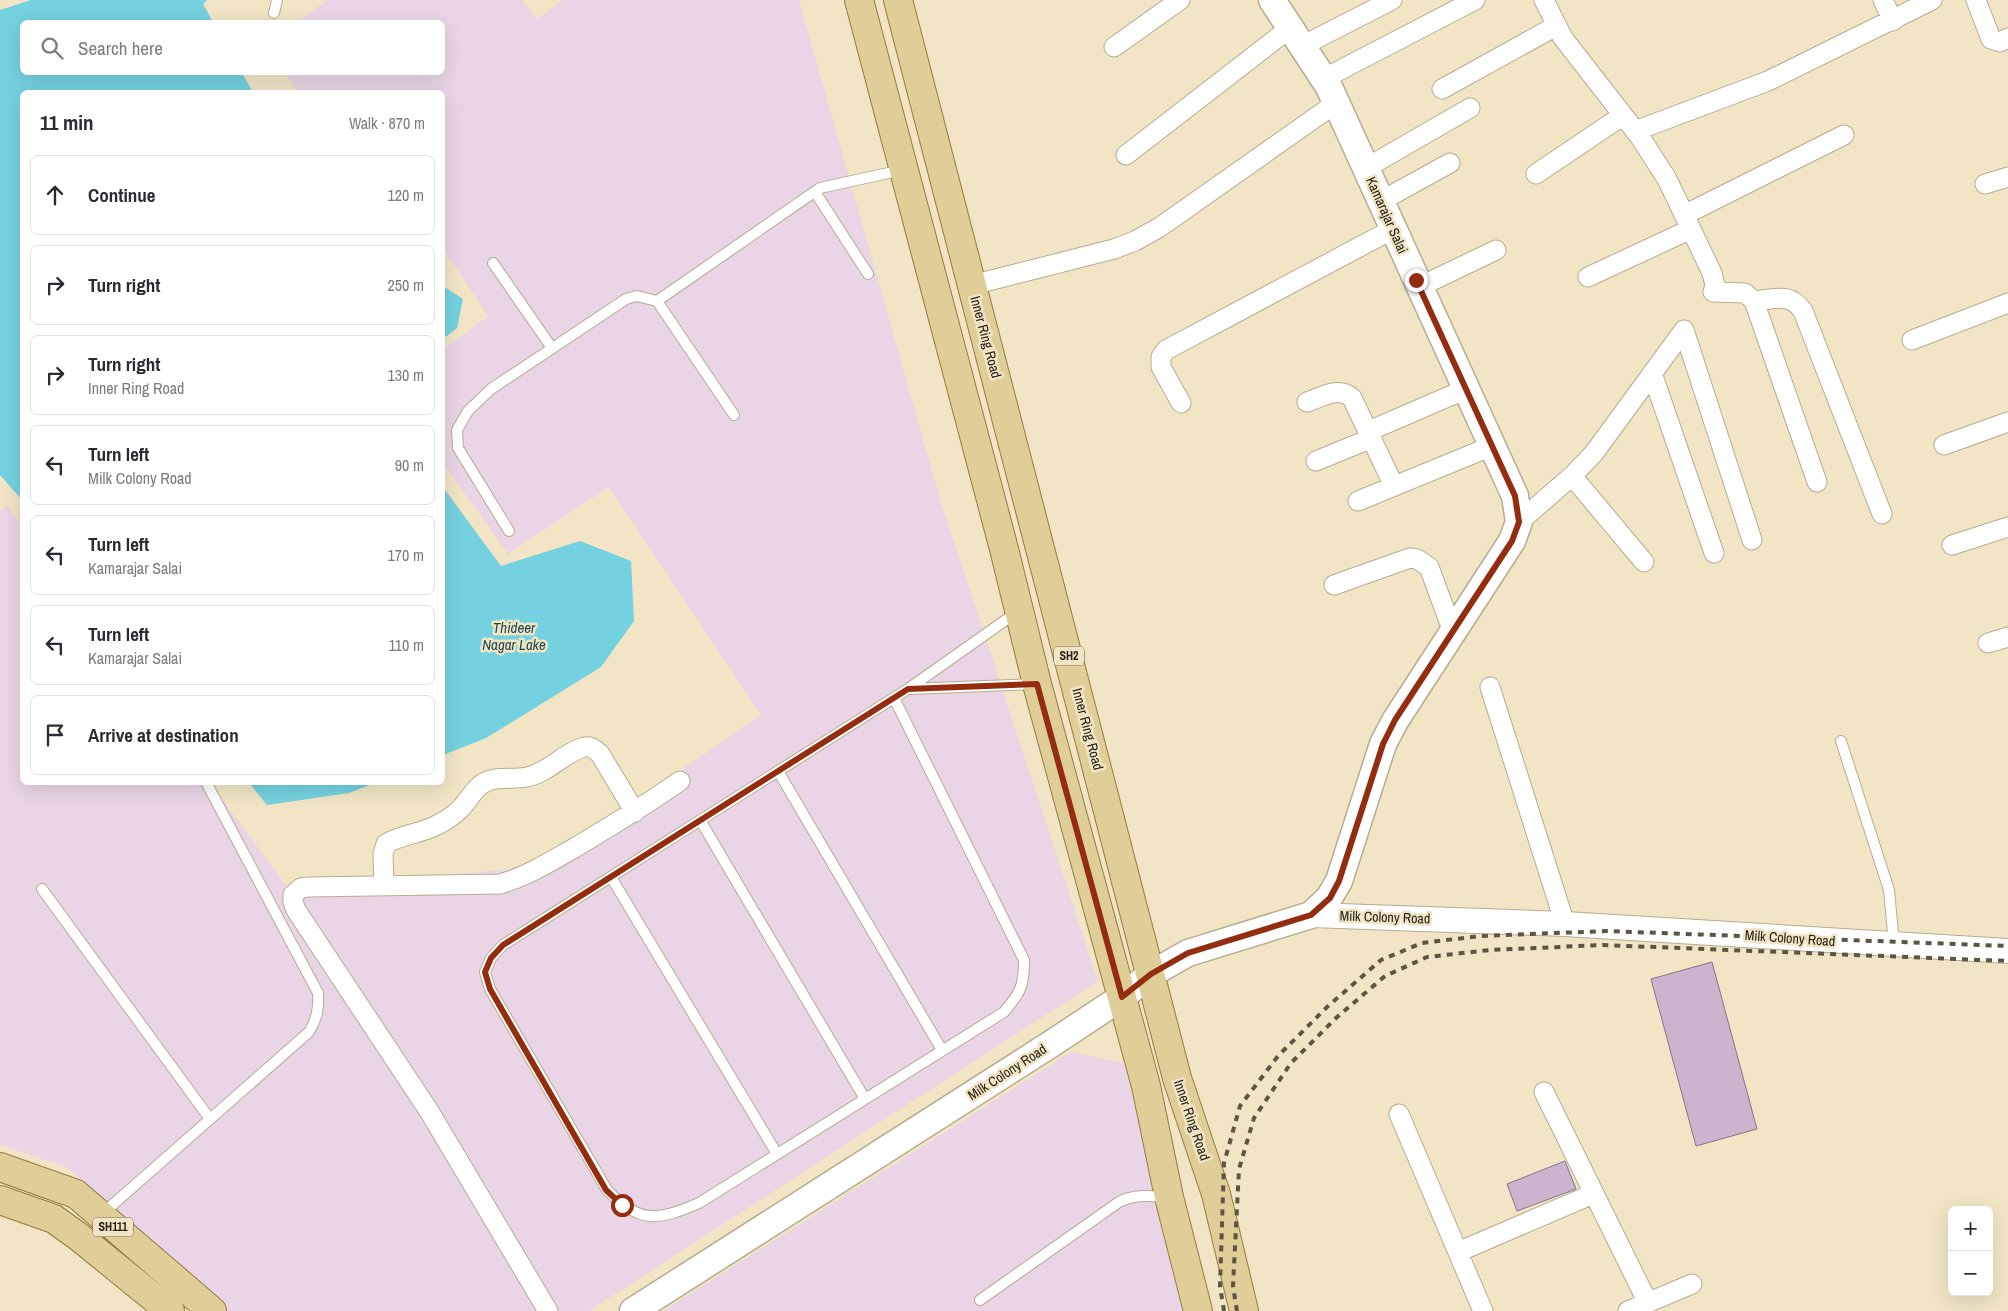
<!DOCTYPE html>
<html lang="en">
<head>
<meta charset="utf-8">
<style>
  :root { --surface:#fff; --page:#f2f2f3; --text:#2b2b33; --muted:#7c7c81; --line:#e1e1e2 }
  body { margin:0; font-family:"Archivo Narrow",sans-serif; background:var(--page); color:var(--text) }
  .controls { position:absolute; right:15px; bottom:15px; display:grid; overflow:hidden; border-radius:8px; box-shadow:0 5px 20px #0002 }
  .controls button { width:45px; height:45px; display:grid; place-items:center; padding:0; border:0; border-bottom:1px solid var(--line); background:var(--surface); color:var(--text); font:25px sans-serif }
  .stop { position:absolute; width:15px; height:15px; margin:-11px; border:4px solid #942d10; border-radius:50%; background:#fff }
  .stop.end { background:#942d10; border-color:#fff; box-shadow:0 1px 5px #0008 }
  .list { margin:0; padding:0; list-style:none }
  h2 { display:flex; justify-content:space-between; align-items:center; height:65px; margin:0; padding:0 20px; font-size:21px }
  h2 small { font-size:16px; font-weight:400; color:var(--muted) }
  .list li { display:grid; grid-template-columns:32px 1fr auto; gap:15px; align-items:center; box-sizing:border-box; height:80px; margin:0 10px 10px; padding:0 10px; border:1px solid var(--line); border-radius:8px }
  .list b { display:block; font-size:19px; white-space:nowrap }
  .list p { margin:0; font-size:16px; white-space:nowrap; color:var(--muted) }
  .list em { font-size:16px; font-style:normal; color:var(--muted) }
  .icon { flex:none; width:28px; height:28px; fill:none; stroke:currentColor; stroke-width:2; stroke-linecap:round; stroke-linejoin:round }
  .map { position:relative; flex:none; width:2008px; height:1311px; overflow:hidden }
  .search { position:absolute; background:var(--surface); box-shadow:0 5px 20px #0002; left:20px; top:20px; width:425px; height:55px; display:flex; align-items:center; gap:12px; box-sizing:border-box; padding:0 18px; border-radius:8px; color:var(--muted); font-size:19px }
  .panel { position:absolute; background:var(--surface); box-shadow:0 5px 20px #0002; left:20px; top:90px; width:425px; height:695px; border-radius:8px }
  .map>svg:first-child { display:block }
  .industrial { fill:#e9d5e5 }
  .water { fill:#74d1e0 }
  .building { fill:#cab4ce; stroke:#87738a }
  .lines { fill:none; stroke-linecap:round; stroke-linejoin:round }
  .service-casing { stroke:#b7ac8e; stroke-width:12 }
  .minor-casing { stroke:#b7ac8e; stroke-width:21 }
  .tertiary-casing { stroke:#b7ac8e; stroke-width:26 }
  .secondary-casing { stroke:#b7ac8e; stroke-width:29 }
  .primary-casing { stroke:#917c3e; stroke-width:30 }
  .service { stroke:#fff; stroke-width:10 }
  .minor { stroke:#fff; stroke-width:19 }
  .tertiary { stroke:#fff; stroke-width:24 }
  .secondary { stroke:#fff; stroke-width:26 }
  .primary { stroke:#e0ce98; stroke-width:28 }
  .rail { stroke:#5b5544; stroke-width:4; stroke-dasharray:6 6; stroke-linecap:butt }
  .route { stroke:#942d10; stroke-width:6 }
  .labels { text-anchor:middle; stroke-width:5; stroke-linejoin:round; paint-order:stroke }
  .shield { fill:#f1e5c6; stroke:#625c4a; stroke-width:1 }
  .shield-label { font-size:12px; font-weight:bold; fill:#252115 }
  .street-label { font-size:14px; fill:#252115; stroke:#f1e5c6 }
  .water-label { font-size:15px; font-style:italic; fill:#1c474e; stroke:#f1e5c6 }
</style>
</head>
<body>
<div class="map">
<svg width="2008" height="1311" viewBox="0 0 2008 1311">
  <rect width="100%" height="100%" fill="#f1e5c6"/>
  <path class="industrial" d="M328,0H522L537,19L563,0H799L940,499L1098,981L589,1311H227L66,1167L0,1145V511L7,505L22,526V782L210,783L288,888L541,867L761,715L609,487L508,554L443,463V350L488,316L443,248L442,92H298L285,73L442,72V22H297Z
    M1071,1052L1124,1063L1187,1311H663Z"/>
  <path class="water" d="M31,0H207L203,4L213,22H22V72L242,73L253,92H22V500L0,475V10Z
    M443,286L463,299L457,328L443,339Z
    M442,486L501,566L580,541L631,561L634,621L601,667L486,738L443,755Z
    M249,783H375L349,793L267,805Z"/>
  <path class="building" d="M1712,962L1757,1129L1696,1146L1651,979Z
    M1565,1161L1576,1189L1517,1211L1507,1184Z"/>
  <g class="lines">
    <defs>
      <path id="service" d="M274,13L277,0
        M815,192L868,274
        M493,263L552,348
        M734,415L657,301L820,188L902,170
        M509,531L458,448L457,430L468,411L491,389L626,299L637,296L657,301
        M909,689L1035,684
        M894,698L1024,960C1024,986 1021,992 1004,1012L699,1203C657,1221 641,1224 607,1190L490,989L485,972L491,958L503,945L908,689L1017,612
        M1841,741L1889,890L1894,944
        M778,771L942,1050
        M700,820L865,1099
        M611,877L777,1154
        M42,889L210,1119
        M101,1215L309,1032C317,1019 319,1008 318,993L206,782
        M980,1300L1119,1202C1135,1194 1149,1196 1167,1197"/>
      <path id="minor" d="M1544,0L1563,38L1640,137L1667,179L1712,273L1715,285L1713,292L1745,293L1754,301L1817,482
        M1883,0L1893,21
        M1976,0L1991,39L2000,42L2008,38
        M1302,46L1392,0
        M1114,47L1180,0
        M1323,79L1475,0
        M1442,89L1556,26
        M1635,131L1768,81L1932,0
        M1126,155L1290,28
        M1366,168L1470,108
        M1536,174L1622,116
        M1985,184L2008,177
        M1381,201L1450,163
        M1684,215L1844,135
        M1588,277L1691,229
        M972,285L1114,249L1135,241L1160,227L1336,103
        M1419,287L1496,250
        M1754,301C1776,299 1789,292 1803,311L1882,514
        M1684,330L1752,540
        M1912,340L2008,303
        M1652,373L1714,553
        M1307,402C1322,397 1339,386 1352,398L1394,486
        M1181,403L1161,367V357L1166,350L1393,229
        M1369,431L1466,389
        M1944,445L2008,422
        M1316,461L1372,438
        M1572,476L1644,562
        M1358,501L1492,446
        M1519,522L1572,476L1594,453L1684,330
        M1952,545L2008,527
        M1334,585L1410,558L1417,559L1429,567L1453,632
        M1988,643L2008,637
        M1490,687L1565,924
        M384,885L383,854L386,844C401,834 421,834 437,825C445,821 453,816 459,810C468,802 472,791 482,784C497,775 511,780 527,777C547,773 562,755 581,748C589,745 594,748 600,754L635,812
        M1544,1092L1648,1303
        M1399,1114L1483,1311
        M1458,1252L1593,1194
        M548,1311L429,1111L296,910L293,902V895L301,888L309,887L500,884C528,876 551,861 576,847C611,826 646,805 680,781
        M1628,1311L1692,1284"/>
      <path id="tertiary" d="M1311,915L1565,924L2008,951"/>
      <path id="secondary" d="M633,1311L1051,1044L1122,997L1151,974L1188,953L1311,915L1329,898L1339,881L1383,744L1395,721L1512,541L1519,522L1515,496L1329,87L1272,0"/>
      <path id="primary" d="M859,0L1004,549L1037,684L1146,1086L1169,1197L1198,1311
        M898,0L1177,1078L1216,1194L1244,1311
        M0,1167L76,1194L212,1311
        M0,1200L54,1219L79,1237L170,1311"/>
    </defs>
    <use href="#service" class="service-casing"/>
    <use href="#minor" class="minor-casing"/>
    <use href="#tertiary" class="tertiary-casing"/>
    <use href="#secondary" class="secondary-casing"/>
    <use href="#primary" class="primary-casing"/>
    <use href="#service" class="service"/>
    <use href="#minor" class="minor"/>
    <use href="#tertiary" class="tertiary"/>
    <use href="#secondary" class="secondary"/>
    <use href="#primary" class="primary"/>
    <path class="rail" d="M1224,1311L1220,1286L1224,1163L1240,1106L1278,1056L1327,1007L1381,960L1422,943L1480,936L1607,931L2008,946
      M1237,1311L1233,1286L1239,1169L1254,1118L1291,1063L1336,1018L1385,976L1427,957L1490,950L1603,945L2008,961"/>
  </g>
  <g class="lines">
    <path class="route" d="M622,1205L606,1190L490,989L485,972L491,958L503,945L908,689L1037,684L1122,997L1151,974L1188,953L1311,915L1330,898L1339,881L1383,744L1395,720L1512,541L1519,522L1515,496L1416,280"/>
  </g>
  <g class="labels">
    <g class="shield">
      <rect x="1054" y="646.5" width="30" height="19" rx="4"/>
      <rect x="93" y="1217.5" width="40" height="19" rx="4"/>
    </g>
    <g class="shield-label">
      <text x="1069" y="660">SH2</text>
      <text x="113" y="1231">SH111</text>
    </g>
    <g class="street-label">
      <text transform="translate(1387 215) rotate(66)" y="5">Kamarajar Salai</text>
      <text transform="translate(986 337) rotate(75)" y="5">Inner Ring Road</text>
      <text transform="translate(1088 729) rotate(75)" y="5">Inner Ring Road</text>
      <text transform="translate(1385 917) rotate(2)" y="5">Milk Colony Road</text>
      <text transform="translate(1790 938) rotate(4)" y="5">Milk Colony Road</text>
      <text transform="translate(1007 1072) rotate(-33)" y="5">Milk Colony Road</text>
      <text transform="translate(1192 1120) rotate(71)" y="5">Inner Ring Road</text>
    </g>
    <g class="water-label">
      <text x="514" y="633">Thideer<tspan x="514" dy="17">Nagar Lake</tspan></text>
    </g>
  </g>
</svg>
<div class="controls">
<button>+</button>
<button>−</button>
</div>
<div class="stop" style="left:622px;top:1205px"></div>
<div class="stop end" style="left:1416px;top:280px"></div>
<div class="search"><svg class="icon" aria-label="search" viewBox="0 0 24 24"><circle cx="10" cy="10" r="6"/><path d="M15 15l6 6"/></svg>Search here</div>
<section class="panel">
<h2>11 min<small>Walk · 870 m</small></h2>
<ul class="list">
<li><svg class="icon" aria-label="ahead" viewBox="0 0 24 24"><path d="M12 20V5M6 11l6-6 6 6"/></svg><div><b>Continue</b></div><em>120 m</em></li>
<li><svg class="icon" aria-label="right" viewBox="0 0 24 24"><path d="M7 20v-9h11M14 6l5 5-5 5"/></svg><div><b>Turn right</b></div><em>250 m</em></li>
<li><svg class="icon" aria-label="right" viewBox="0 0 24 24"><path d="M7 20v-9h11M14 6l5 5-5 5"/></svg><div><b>Turn right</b><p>Inner Ring Road</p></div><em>130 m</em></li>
<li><svg class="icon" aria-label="left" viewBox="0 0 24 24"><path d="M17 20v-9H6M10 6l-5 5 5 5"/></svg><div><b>Turn left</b><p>Milk Colony Road</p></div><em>90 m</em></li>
<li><svg class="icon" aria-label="left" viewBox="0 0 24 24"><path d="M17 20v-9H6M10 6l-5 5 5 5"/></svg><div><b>Turn left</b><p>Kamarajar Salai</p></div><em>170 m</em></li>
<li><svg class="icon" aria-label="left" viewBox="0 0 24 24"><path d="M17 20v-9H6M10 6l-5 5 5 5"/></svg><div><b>Turn left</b><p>Kamarajar Salai</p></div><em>110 m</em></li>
<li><svg class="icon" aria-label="arrive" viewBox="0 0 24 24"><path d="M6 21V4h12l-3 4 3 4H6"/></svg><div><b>Arrive at destination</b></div></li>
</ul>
</section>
</div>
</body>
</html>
